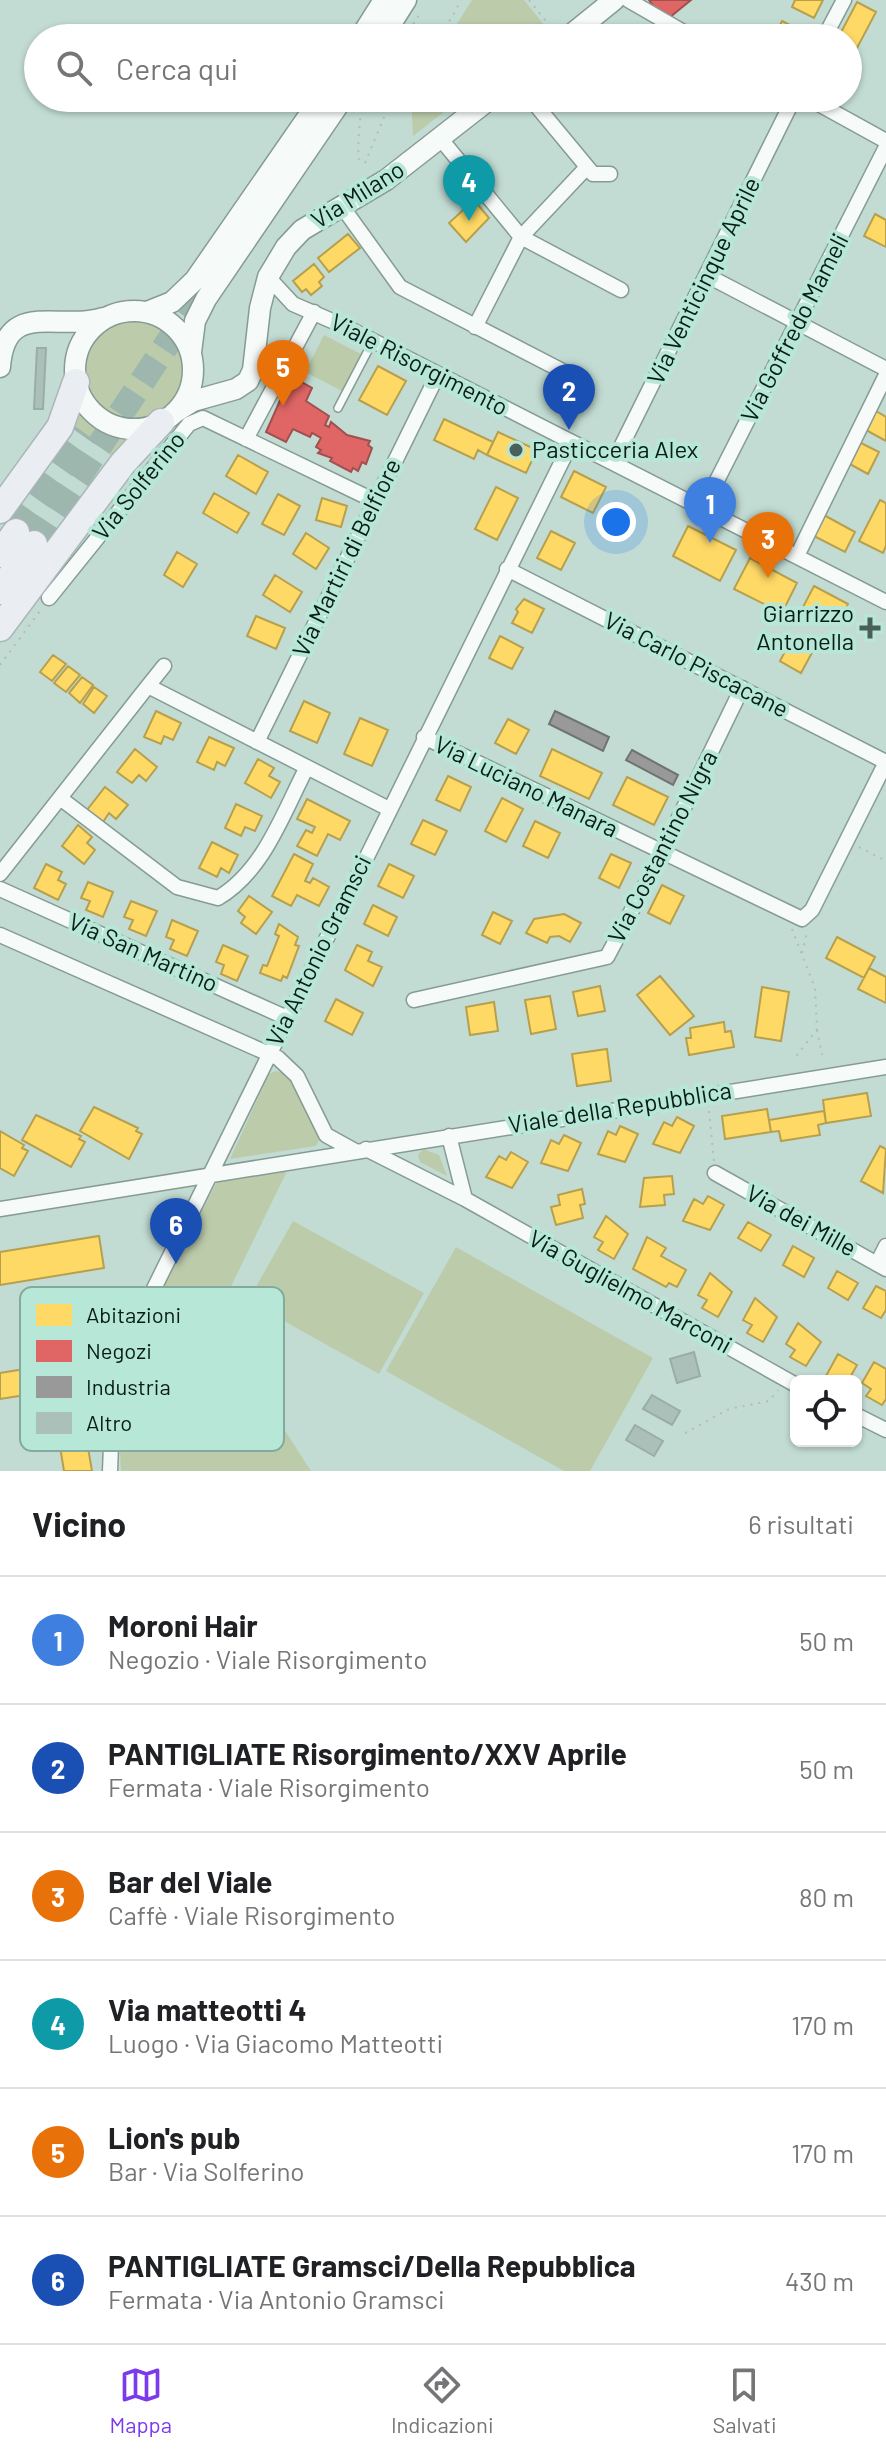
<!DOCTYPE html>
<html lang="it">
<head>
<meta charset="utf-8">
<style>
  :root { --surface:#fff; --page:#f2f2f2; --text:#202124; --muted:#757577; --line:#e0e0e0; --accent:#7c3aed }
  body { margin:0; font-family:Barlow,sans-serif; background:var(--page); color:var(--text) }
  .controls { position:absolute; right:24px; bottom:24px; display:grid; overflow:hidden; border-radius:12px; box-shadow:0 2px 6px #0004 }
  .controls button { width:72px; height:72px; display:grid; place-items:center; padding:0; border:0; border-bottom:2px solid var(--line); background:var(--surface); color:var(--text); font:40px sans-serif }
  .you { position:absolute; left:616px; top:522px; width:28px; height:28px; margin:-20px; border:6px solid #fff; border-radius:50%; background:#1a73e8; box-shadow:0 0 0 12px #1a73e833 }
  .badge { display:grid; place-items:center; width:52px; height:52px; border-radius:50%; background:var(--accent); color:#fff; font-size:26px; font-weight:700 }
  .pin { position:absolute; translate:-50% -66px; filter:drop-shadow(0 2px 4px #0008) }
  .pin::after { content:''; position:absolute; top:42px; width:28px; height:24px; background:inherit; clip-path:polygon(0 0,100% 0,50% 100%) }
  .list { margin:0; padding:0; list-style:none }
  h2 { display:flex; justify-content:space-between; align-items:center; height:104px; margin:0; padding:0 32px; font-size:34px }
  h2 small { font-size:26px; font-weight:400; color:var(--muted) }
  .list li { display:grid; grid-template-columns:52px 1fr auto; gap:24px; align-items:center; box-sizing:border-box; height:128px; padding:0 32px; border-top:2px solid var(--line) }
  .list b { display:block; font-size:30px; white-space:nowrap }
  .list p { margin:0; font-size:26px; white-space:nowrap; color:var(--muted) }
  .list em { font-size:26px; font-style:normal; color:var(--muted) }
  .icon { flex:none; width:44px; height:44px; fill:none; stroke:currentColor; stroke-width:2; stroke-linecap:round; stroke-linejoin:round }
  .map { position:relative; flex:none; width:886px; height:1471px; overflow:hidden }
  .search { position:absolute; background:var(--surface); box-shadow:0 2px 6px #0004; left:24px; right:24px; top:24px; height:88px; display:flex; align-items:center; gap:20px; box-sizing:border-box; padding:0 28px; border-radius:44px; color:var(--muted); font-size:30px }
  .sheet { height:872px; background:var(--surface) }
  nav { display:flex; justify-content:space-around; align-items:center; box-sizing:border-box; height:112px; border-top:2px solid var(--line); background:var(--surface); font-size:22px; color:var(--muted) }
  nav a { display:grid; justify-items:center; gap:4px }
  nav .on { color:var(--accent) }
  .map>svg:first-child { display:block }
  .green { fill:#bcccab }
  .homes { fill:#ffd966; stroke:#b6a04e; stroke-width:2 }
  .shops { fill:#e06666; stroke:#a0504e; stroke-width:2 }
  .industry { fill:#999; stroke:#6e7472; stroke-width:2 }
  .building { fill:#acc0ba; stroke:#99ada6; stroke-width:2 }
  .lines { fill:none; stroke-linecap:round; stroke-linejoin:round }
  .highway-tunnel { stroke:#9db6ae; stroke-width:26; stroke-dasharray:26 13; stroke-linecap:butt }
  .lane-casing { stroke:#869b94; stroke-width:10 }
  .street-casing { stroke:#869b94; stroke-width:17 }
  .secondary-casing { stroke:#869b94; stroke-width:23 }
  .highway-casing { stroke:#aab6b8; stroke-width:29 }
  .path { stroke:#b3bcb9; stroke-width:2; stroke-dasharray:2 6; stroke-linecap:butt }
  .lane { stroke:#f6faf9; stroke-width:7 }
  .street { stroke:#f6faf9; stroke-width:14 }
  .secondary { stroke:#f6faf9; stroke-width:20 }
  .highway { stroke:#eaedf2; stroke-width:26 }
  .poi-dot { fill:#4a5f59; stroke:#b7e7d7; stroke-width:3 }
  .labels { text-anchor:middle; stroke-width:8; stroke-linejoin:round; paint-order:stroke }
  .street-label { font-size:24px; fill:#0a1c17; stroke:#b7e7d7 }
  .poi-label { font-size:24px; fill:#0a1c17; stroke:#b7e7d7; text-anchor:start }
  .key { fill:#b7e7d7; stroke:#83aa9d; stroke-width:2 }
  .key-label { font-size:22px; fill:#0a1c17 }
</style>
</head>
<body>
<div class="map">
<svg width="886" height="1471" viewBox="0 0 886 1471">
  <rect width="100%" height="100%" fill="#c2dcd4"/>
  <path class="green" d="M472,0H524L549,31L540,38H448Z
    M411,98H462L413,136Z
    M85 370a49 49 0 1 1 98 0a49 49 0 1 1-98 0Z
    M324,335L361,354L342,391L305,372Z
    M77,409L99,431L128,440L116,459L70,425Z
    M276,1071L289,1074L321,1137L316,1146L230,1159L269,1074Z
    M423,1149L439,1155L447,1176L420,1162L418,1155Z
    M289,1167L220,1309L246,1370L311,1471H121C112,1365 171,1273 217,1182Z
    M293,1221L424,1293L379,1374L248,1301Z
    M456,1247L653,1358L590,1471H564L386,1371Z"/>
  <path class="homes" d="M795,0H823L814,18L792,7Z
    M857,2L876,12L848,65V38H838Z
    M782,21L803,32L800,38H774Z
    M474,200L489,218L466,242L449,223Z
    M875,214L886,220V247L864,236Z
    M348,234L360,248L329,272L318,258Z
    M314,264L324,277L319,282L322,286L311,295L306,289L302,292L293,281Z
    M378,366L406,381L387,415L359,400Z
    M876,411L886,417V441L866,430Z
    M444,419L493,442L487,455L478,450L474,459L434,440Z
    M498,432L537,450L526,473L487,455Z
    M859,442L879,452L868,474L848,463Z
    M238,455L268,472L256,494L226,476Z
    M574,471L606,487L593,513L561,497Z
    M496,487L518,498L497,540L475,529Z
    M214,493L249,513L237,533L203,513Z
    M278,494L300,506L284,535L262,524Z
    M322,498L347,506L341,527L316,520Z
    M880,500L886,503V546L883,553L859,541Z
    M822,514L855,532L845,552L812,535Z
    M688,526L736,550L720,581L673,556Z
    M551,531L575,543L561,570L537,558Z
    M306,533L329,548L316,569L293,554Z
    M177,552L197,564L183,587L164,575Z
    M750,558L797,583L782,613L734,589Z
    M275,575L302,592L290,612L263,595Z
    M814,586L848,604L836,625L803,607Z
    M524,599L544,609L532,633L512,623L518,612L516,609Z
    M256,616L285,628L276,649L247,636Z
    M500,636L523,648L512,669L489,658Z
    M793,636L815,647L801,673L780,661Z
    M53,655L66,664L52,681L40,672Z
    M68,666L80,675L66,692L54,683Z
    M82,677L93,685L80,703L69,693Z
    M94,687L107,696L94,713L83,704Z
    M304,701L330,713L317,743L290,731Z
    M156,711L181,723L173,740L164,736L161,744L144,737Z
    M360,718L388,730L372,766L344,754Z
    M508,719L529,730L516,754L495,743Z
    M209,737L234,748L225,766L217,762L214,770L197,762Z
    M135,749L157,767L146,781L139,775L132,783L117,772Z
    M552,749L602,773L589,799L540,776Z
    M258,759L274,768L269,776L280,782L271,798L245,783Z
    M448,776L471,787L460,811L436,800Z
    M627,777L668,797L654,825L613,805Z
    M105,787L128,805L116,819L109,813L103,822L87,810Z
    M502,798L523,809L506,842L485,831Z
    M307,799L350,821L340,840L328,834L317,856L297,846L306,830L312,833L315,827L297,819Z
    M236,804L262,816L255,831L245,827L241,836L225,828Z
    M423,820L447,831L435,855L411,844Z
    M535,821L560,833L548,858L523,846Z
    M78,825L92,837L87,843L95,850L84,864L62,846Z
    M212,842L238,855L229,873L221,868L217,877L199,868Z
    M294,854L313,864L305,881L310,883L313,878L329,887L319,906L297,895L291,906L272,896Z
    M611,854L631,863L619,888L599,878Z
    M46,864L62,872L58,880L66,884L58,900L34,888Z
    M389,864L414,876L403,898L378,886Z
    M88,882L113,892L103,917L86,910L90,901L81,898Z
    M662,885L684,896L670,924L648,913Z
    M249,896L272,912L256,934L241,923L245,917L238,911Z
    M131,901L157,911L146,936L129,929L133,920L124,917Z
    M373,905L397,917L388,936L364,924Z
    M493,912L512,921L500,944L482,935Z
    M564,914L581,923L570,942L559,936L550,937L547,943L526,933L534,919Z
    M172,920L198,931L187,956L170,949L174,940L166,937Z
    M279,924L298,937L295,945L299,946L287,978L283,976L281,981L260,973L263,965L267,966L279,936L275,934Z
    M837,937L875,957L864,978L826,958Z
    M223,945L248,956L237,981L221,974L224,965L216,962Z
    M357,945L372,952L368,961L382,967L373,986L345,970Z
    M869,968L886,977V1003L858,989Z
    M660,976L694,1016L670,1035L637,995Z
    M600,986L605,1011L578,1016L573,992Z
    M762,987L789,992L781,1041L755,1037Z
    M550,996L556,1029L531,1034L525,1000Z
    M336,999L363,1013L352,1035L325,1021Z
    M494,1002L498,1031L470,1035L466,1007Z
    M724,1022L725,1032L731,1031L734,1047L689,1055L686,1038H691L690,1028Z
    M607,1049L611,1081L577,1086L572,1054Z
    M867,1093L871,1116L826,1123L823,1100Z
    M94,1107L138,1128L136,1131L142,1134L129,1159L80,1131Z
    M767,1109L771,1132L725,1139L722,1116Z
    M824,1111L826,1123L818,1125L820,1135L781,1141L779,1131L771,1132L769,1120Z
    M36,1115L81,1136L79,1139L85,1142L71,1167L22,1140Z
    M677,1117L694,1126L680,1153L653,1144L664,1122L672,1126Z
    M620,1126L638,1134L625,1162L598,1154L608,1131L616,1135Z
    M0,1131L24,1145L22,1148L28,1151L14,1176L0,1168Z
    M564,1135L581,1143L568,1171L541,1163L551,1140L559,1144Z
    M880,1146L886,1149L883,1193L861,1181Z
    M511,1152L528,1162L512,1188L486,1177L499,1156L506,1160Z
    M672,1176L674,1194L664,1195L665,1205L640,1207L644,1178Z
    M582,1189L585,1204L580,1205L583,1218L556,1225L551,1207L560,1205L558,1195Z
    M708,1196L724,1205L710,1230L683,1221L694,1199L703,1204Z
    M606,1216L628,1234L614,1259L598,1250L603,1242L594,1237Z
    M748,1222L771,1235L761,1251L738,1238Z
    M99,1236L104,1268L0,1285V1252Z
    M647,1237L666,1248L661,1256L686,1270L677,1287L669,1283L666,1287L633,1269Z
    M793,1246L814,1258L804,1277L783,1265Z
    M837,1271L858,1283L848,1300L828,1288Z
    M710,1273L732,1292L718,1317L702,1308L707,1300L698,1295Z
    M876,1286L886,1291V1310L881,1318L863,1308Z
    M755,1298L777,1317L763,1342L747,1333L752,1325L743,1320Z
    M798,1323L821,1342L806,1366L790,1357L795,1350L786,1344Z
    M838,1354L857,1365L848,1381H833L826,1376Z
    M73,1361L92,1471H64L51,1391L0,1399V1373Z
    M874,1362L886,1369V1399L882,1405L866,1396L871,1389L862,1383Z"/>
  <path class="shops" d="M649,0H691L664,22Z
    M291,376L312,388L306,401L329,416L325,425L329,427L331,422L347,435L370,441L368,445L372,448L366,464L362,462L358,471L353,468L351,472L330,461L332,458L318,453L321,450L316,447L321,438L312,433L310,437L293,429L286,442L266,432Z"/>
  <path class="industry" d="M555,711L609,737L603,751L549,724Z
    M632,750L678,775L673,785L626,760Z"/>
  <path class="building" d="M37,348H46L43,409H34Z
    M694,1352L700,1376L677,1383L670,1359Z
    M652,1395L680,1411L672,1425L643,1409Z
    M635,1425L663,1441L654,1456L626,1440Z"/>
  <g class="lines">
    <path class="highway-tunnel" d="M16,532L86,434
      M34,544L209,281"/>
    <defs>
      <path id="lane" d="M338,408L373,341"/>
      <path id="street" d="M628,0L694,38
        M824,38L844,0
        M530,98L593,174H610
        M808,98L886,141
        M440,138L521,237L621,290
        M341,205L400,287L576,378
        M708,276L886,369
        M268,277L293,304L346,327L886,602
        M475,327L521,237L587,167
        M246,439L314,312
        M613,463L794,98
        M703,508L886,147
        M797,556L886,375
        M507,569L886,762
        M49,598L189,424L203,418L375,501
        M148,686L164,666
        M424,737L802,919L812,910L886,762
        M257,742L438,374
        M60,798L177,887L218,898C264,871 283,813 307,767
        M0,874L148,686L389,809
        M0,889L287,1018
        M0,935L278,1058L297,1076L326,1135L355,1151
        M414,1000L607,957L658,861L742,688
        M449,1136L465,1199
        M366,1149L465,1199L796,1385
        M715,1173L886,1269
        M0,1209L886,1067
        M877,1264L886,1246
        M856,1415L886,1430
        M110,1471L113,1396L137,1323L571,443"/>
      <path id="secondary" d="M360,38L384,0
        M382,38L406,0
        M567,38L614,0
        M75 370a59 59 0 1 1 118 0a59 59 0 1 1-118 0Z
        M147,312L172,302L195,280L321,98
        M191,352L195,321L206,299L343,98
        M0,367C5,298 59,332 103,318
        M174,413L193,401L236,389L248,381L253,370L260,308L268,277L286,247L302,230L386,180L491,98"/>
      <path id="highway" d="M0,510L60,427L76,382
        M0,554L16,532
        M0,591L34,544
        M0,628L123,463L161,422"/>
    </defs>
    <use href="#lane" class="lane-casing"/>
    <use href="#street" class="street-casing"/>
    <use href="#secondary" class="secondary-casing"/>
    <use href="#highway" class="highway-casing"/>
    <path class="path" d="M529,0L553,30
      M405,38L420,13
      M432,38L451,19L461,0
      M359,160C357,149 360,109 364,98
      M365,163L392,98
      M0,665L40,611
      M859,847L886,861
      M792,929L815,988L817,1029L794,1059
      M802,953L807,932
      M817,1030L822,1055
      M709,1111L714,1161
      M685,1433L729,1409L769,1401L778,1390"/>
    <use href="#lane" class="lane"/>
    <use href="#street" class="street"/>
    <use href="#secondary" class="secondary"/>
    <use href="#highway" class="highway"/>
  </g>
  <g class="poi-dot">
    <circle cx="516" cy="450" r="8"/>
    <path d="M866 616h8v8h8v8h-8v8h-8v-8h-8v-8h8z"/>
  </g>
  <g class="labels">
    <g class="street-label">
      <text transform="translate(358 195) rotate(-32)" y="8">Via Milano</text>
      <text transform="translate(704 281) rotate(-64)" y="8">Via Venticinque Aprile</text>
      <text transform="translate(795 328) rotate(-63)" y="8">Via Goffredo Mameli</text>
      <text transform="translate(419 365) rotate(27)" y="8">Viale Risorgimento</text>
      <text transform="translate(139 486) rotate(-51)" y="8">Via Solferino</text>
      <text transform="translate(347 558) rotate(-64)" y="8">Via Martiri di Belfiore</text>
      <text transform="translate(696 665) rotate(27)" y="8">Via Carlo Piscacane</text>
      <text transform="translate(526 787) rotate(26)" y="8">Via Luciano Manara</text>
      <text transform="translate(663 847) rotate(-63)" y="8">Via Costantino Nigra</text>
      <text transform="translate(319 951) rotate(-64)" y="8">Via Antonio Gramsci</text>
      <text transform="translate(143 953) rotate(24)" y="8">Via San Martino</text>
      <text transform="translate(620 1108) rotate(-9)" y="8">Viale della Repubblica</text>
      <text transform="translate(801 1221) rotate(29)" y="8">Via dei Mille</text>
      <text transform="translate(630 1292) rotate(29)" y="8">Via Guglielmo Marconi</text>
    </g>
    <g class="poi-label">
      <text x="532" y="458">Pasticceria Alex</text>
      <text x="854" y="622" text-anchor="end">Giarrizzo<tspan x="854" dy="28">Antonella</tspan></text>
    </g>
  </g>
  <rect x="20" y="1287" width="264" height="164" rx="12" class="key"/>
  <rect x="36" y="1304" width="36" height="22" fill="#ffd966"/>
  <rect x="36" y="1340" width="36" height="22" fill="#e06666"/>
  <rect x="36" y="1376" width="36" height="22" fill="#999"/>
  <rect x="36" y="1412" width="36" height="22" fill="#acc0ba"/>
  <g class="key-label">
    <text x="86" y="1323">Abitazioni</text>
    <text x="86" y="1359">Negozi</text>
    <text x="86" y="1395">Industria</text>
    <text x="86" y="1431">Altro</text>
  </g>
</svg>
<div class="controls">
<button><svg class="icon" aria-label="locate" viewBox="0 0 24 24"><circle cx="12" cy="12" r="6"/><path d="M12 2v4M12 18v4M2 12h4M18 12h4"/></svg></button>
</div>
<div class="you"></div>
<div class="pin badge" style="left:710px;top:543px;background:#3f7fe0">1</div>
<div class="pin badge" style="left:569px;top:430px;background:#1a4fb4">2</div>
<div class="pin badge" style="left:768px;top:578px;background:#e8710a">3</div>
<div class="pin badge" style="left:469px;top:221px;background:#0f9aa8">4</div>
<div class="pin badge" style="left:283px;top:406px;background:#e8710a">5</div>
<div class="pin badge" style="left:176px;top:1264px;background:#1a4fb4">6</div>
<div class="search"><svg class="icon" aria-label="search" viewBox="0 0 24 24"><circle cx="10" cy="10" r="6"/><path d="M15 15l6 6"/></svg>Cerca qui</div>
</div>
<section class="sheet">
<h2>Vicino<small>6 risultati</small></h2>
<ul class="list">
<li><span class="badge" style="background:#3f7fe0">1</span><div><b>Moroni Hair</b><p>Negozio · Viale Risorgimento</p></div><em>50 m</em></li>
<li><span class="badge" style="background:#1a4fb4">2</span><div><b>PANTIGLIATE Risorgimento/XXV Aprile</b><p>Fermata · Viale Risorgimento</p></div><em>50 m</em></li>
<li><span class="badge" style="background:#e8710a">3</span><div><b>Bar del Viale</b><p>Caffè · Viale Risorgimento</p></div><em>80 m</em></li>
<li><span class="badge" style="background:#0f9aa8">4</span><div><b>Via matteotti 4</b><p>Luogo · Via Giacomo Matteotti</p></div><em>170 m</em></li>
<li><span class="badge" style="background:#e8710a">5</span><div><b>Lion's pub</b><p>Bar · Via Solferino</p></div><em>170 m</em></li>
<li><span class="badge" style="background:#1a4fb4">6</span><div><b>PANTIGLIATE Gramsci/Della Repubblica</b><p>Fermata · Via Antonio Gramsci</p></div><em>430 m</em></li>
</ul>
</section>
<nav>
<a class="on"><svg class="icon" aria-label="map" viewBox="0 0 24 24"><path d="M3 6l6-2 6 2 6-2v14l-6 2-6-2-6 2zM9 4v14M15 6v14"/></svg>Mappa</a>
<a><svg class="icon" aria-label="directions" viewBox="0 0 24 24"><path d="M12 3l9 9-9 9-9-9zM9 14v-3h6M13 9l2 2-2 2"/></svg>Indicazioni</a>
<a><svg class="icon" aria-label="saved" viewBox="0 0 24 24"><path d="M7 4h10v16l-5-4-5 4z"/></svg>Salvati</a>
</nav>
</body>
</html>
